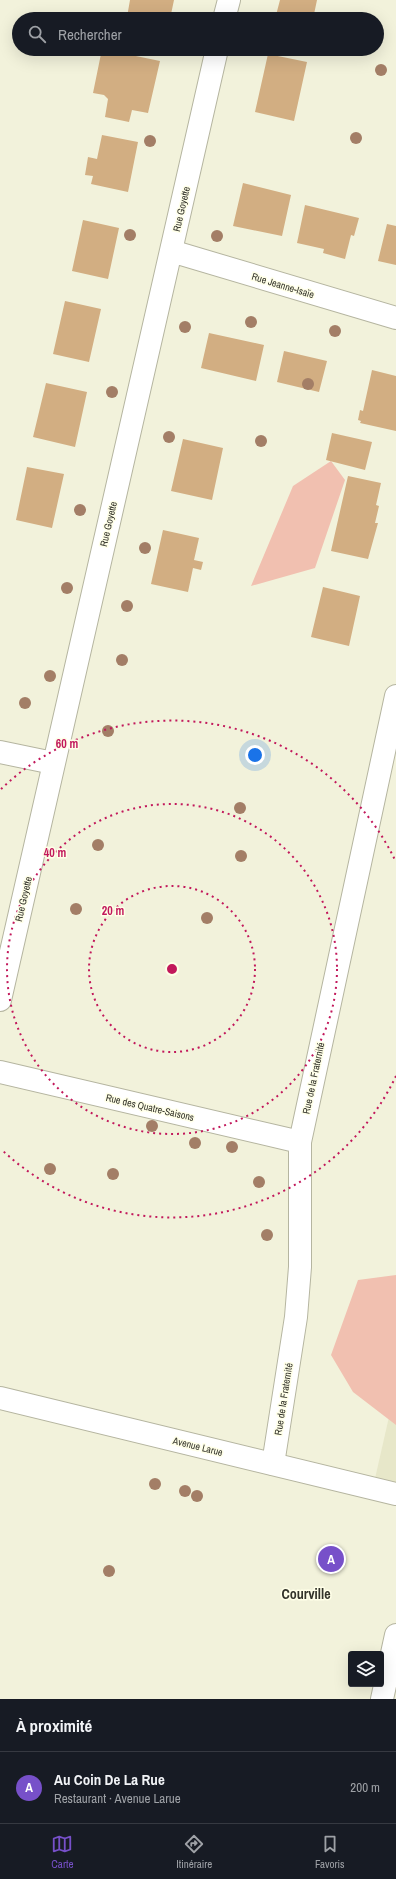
<!DOCTYPE html>
<html lang="fr">
<head>
<meta charset="utf-8">
<style>
  :root { --surface:#171b24; --page:#20242c; --text:#f1f3f6; --muted:#9ea1a6; --line:#363941; --accent:#7750c9 }
  body { margin:0; font-family:"Archivo Narrow",sans-serif; background:var(--page); color:var(--text) }
  .controls { position:absolute; right:12px; bottom:12px; display:grid; overflow:hidden; border-radius:4px; box-shadow:0 4px 16px #0002 }
  .controls button { width:36px; height:36px; display:grid; place-items:center; padding:0; border:0; border-bottom:1px solid var(--line); background:var(--surface); color:var(--text); font:20px sans-serif }
  .you { position:absolute; left:255px; top:755px; width:14px; height:14px; margin:-10px; border:3px solid #fff; border-radius:50%; background:#1a73e8; box-shadow:0 0 0 6px #1a73e833 }
  .badge { display:grid; place-items:center; width:26px; height:26px; border-radius:50%; background:var(--accent); color:#fff; font-size:13px; font-weight:700 }
  .pin { position:absolute; translate:-50% -50%; border:2px solid #fff; box-shadow:0 1px 4px #0006 }
  .list { margin:0; padding:0; list-style:none }
  h2 { display:flex; justify-content:space-between; align-items:center; height:52px; margin:0; padding:0 16px; font-size:17px }
  h2 small { font-size:13px; font-weight:400; color:var(--muted) }
  .list li { display:grid; grid-template-columns:26px 1fr auto; gap:12px; align-items:center; box-sizing:border-box; height:72px; padding:0 16px; border-top:1px solid var(--line) }
  .list b { display:block; font-size:15px; white-space:nowrap }
  .list p { margin:0; font-size:13px; white-space:nowrap; color:var(--muted) }
  .list em { font-size:13px; font-style:normal; color:var(--muted) }
  .icon { flex:none; width:22px; height:22px; fill:none; stroke:currentColor; stroke-width:2; stroke-linecap:round; stroke-linejoin:round }
  .map { position:relative; flex:none; width:396px; height:1699px; overflow:hidden }
  .search { position:absolute; background:var(--surface); box-shadow:0 4px 16px #0002; left:12px; right:12px; top:12px; height:44px; display:flex; align-items:center; gap:10px; box-sizing:border-box; padding:0 14px; border-radius:22px; color:var(--muted); font-size:15px }
  .sheet { height:124px; background:var(--surface) }
  nav { display:flex; justify-content:space-around; align-items:center; box-sizing:border-box; height:56px; border-top:1px solid var(--line); background:var(--surface); font-size:11px; color:var(--muted) }
  nav a { display:grid; justify-items:center; gap:2px }
  nav .on { color:var(--accent) }
  .map>svg:first-child { display:block }
  .built { fill:#e7e7c9 }
  .green { fill:#f1c0b0 }
  .building { fill:#d2ae82 }
  .lines { fill:none; stroke-linecap:round; stroke-linejoin:round }
  .street-casing { stroke:#b5b5a0; stroke-width:24 }
  .secondary-casing { stroke:#b5b5a0; stroke-width:24 }
  .street { stroke:#fff; stroke-width:22 }
  .secondary { stroke:#fff; stroke-width:22 }
  .tree { fill:#a37e66 }
  .ring { fill:none; stroke:#c2185b; stroke-width:2; stroke-dasharray:2 4 }
  .labels { text-anchor:middle; stroke-width:3; stroke-linejoin:round; paint-order:stroke }
  .street-label { font-size:10px; fill:#33332a; stroke:#ffffe8 }
  .district-label { font-size:14px; font-weight:bold; fill:#33332a; stroke:#ffffe8 }
  .centre { fill:#c2185b; stroke:#ffffe8; stroke-width:2 }
  .ring-label { font-size:12px; text-anchor:middle; font-weight:bold; fill:#c2185b; stroke:#ffffe8; stroke-width:3; stroke-linejoin:round; paint-order:stroke }
</style>
</head>
<body>
<div class="map">
<svg width="396" height="1699" viewBox="0 0 396 1699">
  <rect width="100%" height="100%" fill="#f2f2db"/>
  <path class="built" d="M396,1386V1488L374,1483Z"/>
  <path class="green" d="M331,461L345,480L315,568L251,586L293,486Z
    M396,1275V1425L353,1392L331,1355L358,1280Z"/>
  <path class="building" d="M130,0H174L170,19H135L127,17Z
    M280,0H317L313,19H275Z
    M102,49L160,61L148,113L132,110L129,122L105,117L108,99L104,95L93,93Z
    M268,54L307,62L294,121L255,112Z
    M102,135L138,142L128,192L91,184L93,176L85,175L88,157L97,159Z
    M243,183L291,195L282,236L233,226Z
    M305,205L359,218L354,236L351,235L345,259L323,253L324,249L297,243Z
    M83,220L119,228L108,279L72,271Z
    M387,224L396,226V265L378,261Z
    M65,301L101,309L89,362L53,354Z
    M209,333L264,345L256,381L201,368Z
    M284,351L327,361L319,392L277,382Z
    M372,370L396,376V431L360,423L361,421L358,420L360,410L363,411Z
    M46,383L87,392L75,447L33,437Z
    M332,433L372,442L365,470L326,460Z
    M183,439L223,448L212,500L171,491Z
    M27,467L64,474L52,528L16,520Z
    M348,476L381,483L376,505L379,506L375,523H378L368,559L331,551Z
    M163,530L199,538L194,560L203,562L201,570L193,568L188,592L151,584Z
    M323,587L360,596L349,646L311,637Z"/>
  <g class="lines">
    <defs>
      <path id="street" d="M224,19L229,0
        M171,251L396,318
        M0,752L53,763
        M0,1000L217,49
        M0,1072L300,1142
        M273,1464L296,1317L300,1267V1142L396,696
        M382,1699L396,1635"/>
      <path id="secondary" d="M0,1398L396,1494"/>
    </defs>
    <use href="#street" class="street-casing"/>
    <use href="#secondary" class="secondary-casing"/>
    <use href="#street" class="street"/>
    <use href="#secondary" class="secondary"/>
  </g>
  <g class="tree">
    <circle cx="381" cy="70" r="6"/>
    <circle cx="356" cy="138" r="6"/>
    <circle cx="150" cy="141" r="6"/>
    <circle cx="130" cy="235" r="6"/>
    <circle cx="217" cy="236" r="6"/>
    <circle cx="251" cy="322" r="6"/>
    <circle cx="185" cy="327" r="6"/>
    <circle cx="335" cy="331" r="6"/>
    <circle cx="308" cy="384" r="6"/>
    <circle cx="112" cy="392" r="6"/>
    <circle cx="169" cy="437" r="6"/>
    <circle cx="261" cy="441" r="6"/>
    <circle cx="80" cy="510" r="6"/>
    <circle cx="145" cy="548" r="6"/>
    <circle cx="67" cy="588" r="6"/>
    <circle cx="127" cy="606" r="6"/>
    <circle cx="122" cy="660" r="6"/>
    <circle cx="50" cy="676" r="6"/>
    <circle cx="25" cy="703" r="6"/>
    <circle cx="108" cy="731" r="6"/>
    <circle cx="240" cy="808" r="6"/>
    <circle cx="98" cy="845" r="6"/>
    <circle cx="241" cy="856" r="6"/>
    <circle cx="76" cy="909" r="6"/>
    <circle cx="207" cy="918" r="6"/>
    <circle cx="152" cy="1126" r="6"/>
    <circle cx="195" cy="1143" r="6"/>
    <circle cx="232" cy="1147" r="6"/>
    <circle cx="50" cy="1169" r="6"/>
    <circle cx="113" cy="1174" r="6"/>
    <circle cx="259" cy="1182" r="6"/>
    <circle cx="267" cy="1235" r="6"/>
    <circle cx="155" cy="1484" r="6"/>
    <circle cx="185" cy="1491" r="6"/>
    <circle cx="197" cy="1496" r="6"/>
    <circle cx="109" cy="1571" r="6"/>
  </g>
  <g class="ring">
    <circle cx="172" cy="969" r="83"/>
    <circle cx="172" cy="969" r="165"/>
    <path d="M396 1076A248 248 0 0 1 1 1149M1 789A248 248 0 0 1 396 862"/>
  </g>
  <g class="labels">
    <g class="street-label">
      <text transform="translate(181 209) rotate(-77)" y="4">Rue Goyette</text>
      <text transform="translate(283 285) rotate(17)" y="4">Rue Jeanne-Isaïe</text>
      <text transform="translate(108 524) rotate(-77)" y="4">Rue Goyette</text>
      <text transform="translate(23 899) rotate(-77)" y="4">Rue Goyette</text>
      <text transform="translate(313 1078) rotate(-78)" y="4">Rue de la Fraternité</text>
      <text transform="translate(150 1107) rotate(13)" y="4">Rue des Quatre-Saisons</text>
      <text transform="translate(283 1399) rotate(-81)" y="4">Rue de la Fraternité</text>
      <text transform="translate(198 1446) rotate(14)" y="4">Avenue Larue</text>
    </g>
    <g class="district-label">
      <text x="306" y="1599">Courville</text>
    </g>
  </g>
  <circle cx="172" cy="969" r="6" class="centre"/>
  <g class="ring-label">
    <text x="67" y="748">60 m</text>
    <text x="55" y="857">40 m</text>
    <text x="113" y="915">20 m</text>
  </g>
</svg>
<div class="controls">
<button><svg class="icon" aria-label="layers" viewBox="0 0 24 24"><path d="M12 4l9 5-9 5-9-5zM3 14l9 5 9-5"/></svg></button>
</div>
<div class="you"></div>
<div class="pin badge" style="left:331px;top:1559px">A</div>
<div class="search"><svg class="icon" aria-label="search" viewBox="0 0 24 24"><circle cx="10" cy="10" r="6"/><path d="M15 15l6 6"/></svg>Rechercher</div>
</div>
<section class="sheet">
<h2>À proximité<small></small></h2>
<ul class="list">
<li><span class="badge">A</span><div><b>Au Coin De La Rue</b><p>Restaurant · Avenue Larue</p></div><em>200 m</em></li>
</ul>
</section>
<nav>
<a class="on"><svg class="icon" aria-label="map" viewBox="0 0 24 24"><path d="M3 6l6-2 6 2 6-2v14l-6 2-6-2-6 2zM9 4v14M15 6v14"/></svg>Carte</a>
<a><svg class="icon" aria-label="directions" viewBox="0 0 24 24"><path d="M12 3l9 9-9 9-9-9zM9 14v-3h6M13 9l2 2-2 2"/></svg>Itinéraire</a>
<a><svg class="icon" aria-label="saved" viewBox="0 0 24 24"><path d="M7 4h10v16l-5-4-5 4z"/></svg>Favoris</a>
</nav>
</body>
</html>
